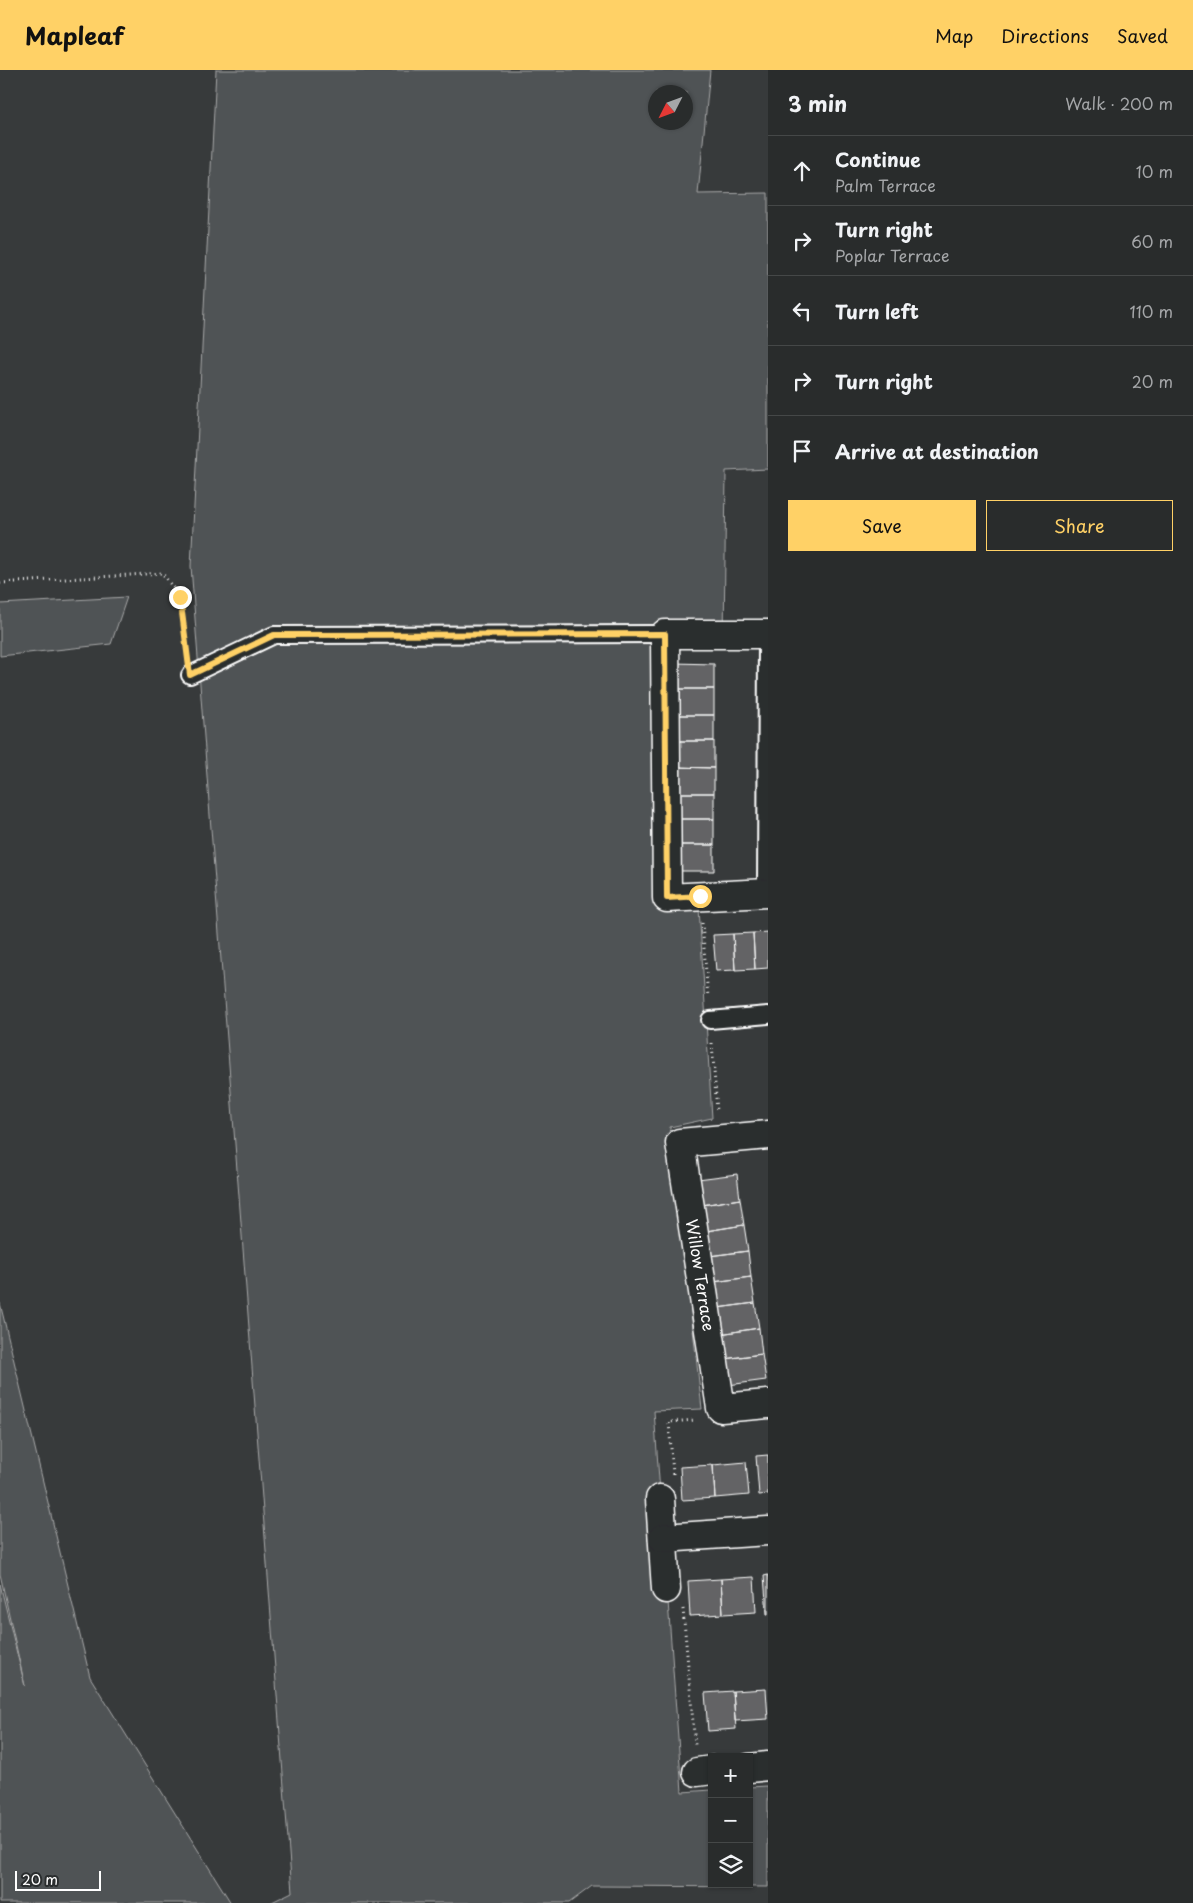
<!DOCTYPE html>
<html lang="en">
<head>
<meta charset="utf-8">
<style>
  :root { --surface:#292c2c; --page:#353838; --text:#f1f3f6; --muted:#a5a7a9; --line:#454848; --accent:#ffd166 }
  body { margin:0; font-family:"Playpen Sans",sans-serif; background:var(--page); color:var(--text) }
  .controls { position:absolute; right:15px; bottom:15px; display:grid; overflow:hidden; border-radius:0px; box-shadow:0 1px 4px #0004 }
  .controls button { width:45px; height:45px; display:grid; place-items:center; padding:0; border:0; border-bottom:1px solid var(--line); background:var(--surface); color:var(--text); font:25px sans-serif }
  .compass { position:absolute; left:648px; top:15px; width:45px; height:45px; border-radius:50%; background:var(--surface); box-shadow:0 1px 4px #0004; rotate:228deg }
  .scale { position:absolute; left:15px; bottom:12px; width:86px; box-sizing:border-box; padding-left:5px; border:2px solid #fff; border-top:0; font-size:14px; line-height:18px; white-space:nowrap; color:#fff; -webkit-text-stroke:4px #2a2d2e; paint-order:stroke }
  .stop { position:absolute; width:15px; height:15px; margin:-11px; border:4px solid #ffd166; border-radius:50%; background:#fff }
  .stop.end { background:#ffd166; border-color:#fff; box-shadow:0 1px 5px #0008 }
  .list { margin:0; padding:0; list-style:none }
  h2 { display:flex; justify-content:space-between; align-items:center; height:65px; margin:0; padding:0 20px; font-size:21px }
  h2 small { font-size:16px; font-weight:400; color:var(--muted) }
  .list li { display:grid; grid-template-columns:32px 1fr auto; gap:15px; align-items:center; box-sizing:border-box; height:70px; padding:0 20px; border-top:1px solid var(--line) }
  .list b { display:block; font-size:19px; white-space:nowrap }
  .list p { margin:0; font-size:16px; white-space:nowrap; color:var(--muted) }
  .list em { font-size:16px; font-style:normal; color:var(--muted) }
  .actions { display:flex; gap:10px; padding:15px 20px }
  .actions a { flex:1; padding:11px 0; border:1px solid var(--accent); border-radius:0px; text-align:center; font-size:18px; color:var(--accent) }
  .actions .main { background:var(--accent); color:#111 }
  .icon { flex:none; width:28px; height:28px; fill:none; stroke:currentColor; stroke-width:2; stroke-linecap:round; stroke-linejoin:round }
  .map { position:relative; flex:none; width:768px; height:1833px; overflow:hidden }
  header { display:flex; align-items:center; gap:30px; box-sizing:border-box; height:70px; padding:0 25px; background:var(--accent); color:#111 }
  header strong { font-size:24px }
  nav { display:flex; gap:28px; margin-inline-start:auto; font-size:18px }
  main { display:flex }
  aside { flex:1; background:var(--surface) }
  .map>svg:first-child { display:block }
  .green { fill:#505354; stroke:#a8a9aa; fill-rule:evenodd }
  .building { fill:#636465; stroke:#fff }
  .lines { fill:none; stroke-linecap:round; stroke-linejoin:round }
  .lane-casing { stroke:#fff; stroke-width:20 }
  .street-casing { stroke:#fff; stroke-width:31 }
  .path { stroke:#fff; stroke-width:3; stroke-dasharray:1 4; stroke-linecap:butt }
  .lane { stroke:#2a2d2e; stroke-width:16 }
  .street { stroke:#2a2d2e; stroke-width:28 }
  .route { stroke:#ffd166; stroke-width:6 }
  .labels { text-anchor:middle; stroke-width:4.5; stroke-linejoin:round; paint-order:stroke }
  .street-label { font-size:16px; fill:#fff; stroke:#2a2d2e }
</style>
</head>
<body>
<header>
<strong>Mapleaf</strong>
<nav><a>Map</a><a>Directions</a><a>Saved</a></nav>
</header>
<main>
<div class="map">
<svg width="768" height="1833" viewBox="0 0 768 1833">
  <rect width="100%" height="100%" fill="#373a3b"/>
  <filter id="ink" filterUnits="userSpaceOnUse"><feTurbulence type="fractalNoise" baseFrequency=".02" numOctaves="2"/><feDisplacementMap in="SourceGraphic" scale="10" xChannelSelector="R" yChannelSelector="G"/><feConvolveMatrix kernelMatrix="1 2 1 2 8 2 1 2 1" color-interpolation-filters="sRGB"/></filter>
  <g filter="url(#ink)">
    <path class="green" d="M216,0H710L698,124L768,123V399L726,401L724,570L656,571L660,825L698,822L712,1048L670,1057L702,1339L654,1341L682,1722L712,1720V1814H749V1717L768,1716V1817L592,1816L569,1833H270L292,1822L191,496ZM656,22H686V52H656Z
      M127,527L111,574L0,586V534Z
      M0,1233L90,1607L231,1833H0V1514L25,1616L0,1504Z"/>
    <path class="building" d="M674,593L714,594V619H674Z
      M674,619H714V645H674Z
      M674,645H714V671H674Z
      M674,671H714V698L674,697Z
      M674,697L714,698V723H674Z
      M674,723H714V749H674Z
      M674,749H714V775H674Z
      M674,775H714V801H674Z
      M768,862V898L755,899L753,863Z
      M753,863L755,899L735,900L733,864Z
      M733,864L735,900L716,901L713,865Z
      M737,1104L740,1129L702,1135L698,1109Z
      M740,1129L744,1155L706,1161L702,1135Z
      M744,1155L748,1181L709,1186L706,1161Z
      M748,1181L751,1207L713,1212L709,1186Z
      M751,1207L755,1233L717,1238L713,1212Z
      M755,1233L759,1258L720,1264L717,1238Z
      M759,1258L762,1284L724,1289L720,1264Z
      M762,1284L766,1310L728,1315L724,1289Z
      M768,1385V1424L759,1425L756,1386Z
      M746,1392L749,1425L715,1428L713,1395Z
      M713,1395L715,1428L682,1430L680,1397Z
      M768,1505V1544H767L764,1506Z
      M754,1507L756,1542L723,1544L721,1509Z
      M721,1509L723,1544L690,1546L688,1511Z
      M766,1619L768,1649L735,1651L733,1621Z
      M733,1621L736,1659L708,1661L705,1623Z"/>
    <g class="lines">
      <defs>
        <path id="lane" d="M190,605L274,565L665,564
          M766,823L767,564
          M710,950L768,945"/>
        <g id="street">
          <path d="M768,564H665L667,828L768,823"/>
          <path id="s1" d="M768,1065L680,1073L721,1338L768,1334"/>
          <path d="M660,1429L666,1519"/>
          <path d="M663,1468L768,1461"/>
          <path d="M749,1698L768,1696"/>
          <path d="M697,1702L712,1700"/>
        </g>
      </defs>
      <use href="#lane" class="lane-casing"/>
      <use href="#street" class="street-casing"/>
      <path class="path" d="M0,513L162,503L180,527L187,581
        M702,853L708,927
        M712,973L717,1041
        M673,1404L669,1352L695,1350
        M683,1539L695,1675"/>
      <use href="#lane" class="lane"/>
      <use href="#street" class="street"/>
    </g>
  </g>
  <g class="lines" filter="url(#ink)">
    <path class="route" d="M180,527L190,605L274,565L665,564L667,828L700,826"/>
  </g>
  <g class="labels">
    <g class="street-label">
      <text dy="6" stroke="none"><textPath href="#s1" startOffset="222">Willow Terrace</textPath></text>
    </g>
  </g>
</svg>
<div class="controls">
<button>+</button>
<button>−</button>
<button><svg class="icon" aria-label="layers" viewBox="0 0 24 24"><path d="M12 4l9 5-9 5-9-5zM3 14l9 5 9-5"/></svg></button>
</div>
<svg class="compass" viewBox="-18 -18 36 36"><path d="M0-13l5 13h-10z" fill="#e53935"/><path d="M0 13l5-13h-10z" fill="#a5a7a9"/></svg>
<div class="scale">20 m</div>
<div class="stop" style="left:700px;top:826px"></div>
<div class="stop end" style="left:180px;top:527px"></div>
</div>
<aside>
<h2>3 min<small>Walk · 200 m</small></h2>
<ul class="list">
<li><svg class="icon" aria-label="ahead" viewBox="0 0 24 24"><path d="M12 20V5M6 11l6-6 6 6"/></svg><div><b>Continue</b><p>Palm Terrace</p></div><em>10 m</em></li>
<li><svg class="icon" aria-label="right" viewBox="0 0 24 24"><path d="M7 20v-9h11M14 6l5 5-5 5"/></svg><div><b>Turn right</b><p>Poplar Terrace</p></div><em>60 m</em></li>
<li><svg class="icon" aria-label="left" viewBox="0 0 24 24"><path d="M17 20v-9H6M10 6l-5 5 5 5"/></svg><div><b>Turn left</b></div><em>110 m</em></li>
<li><svg class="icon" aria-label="right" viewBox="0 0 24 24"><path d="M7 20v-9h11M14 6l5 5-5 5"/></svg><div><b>Turn right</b></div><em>20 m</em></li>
<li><svg class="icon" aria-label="arrive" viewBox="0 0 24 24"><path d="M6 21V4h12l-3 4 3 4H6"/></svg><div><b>Arrive at destination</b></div></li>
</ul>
<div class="actions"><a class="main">Save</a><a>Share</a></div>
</aside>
</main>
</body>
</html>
